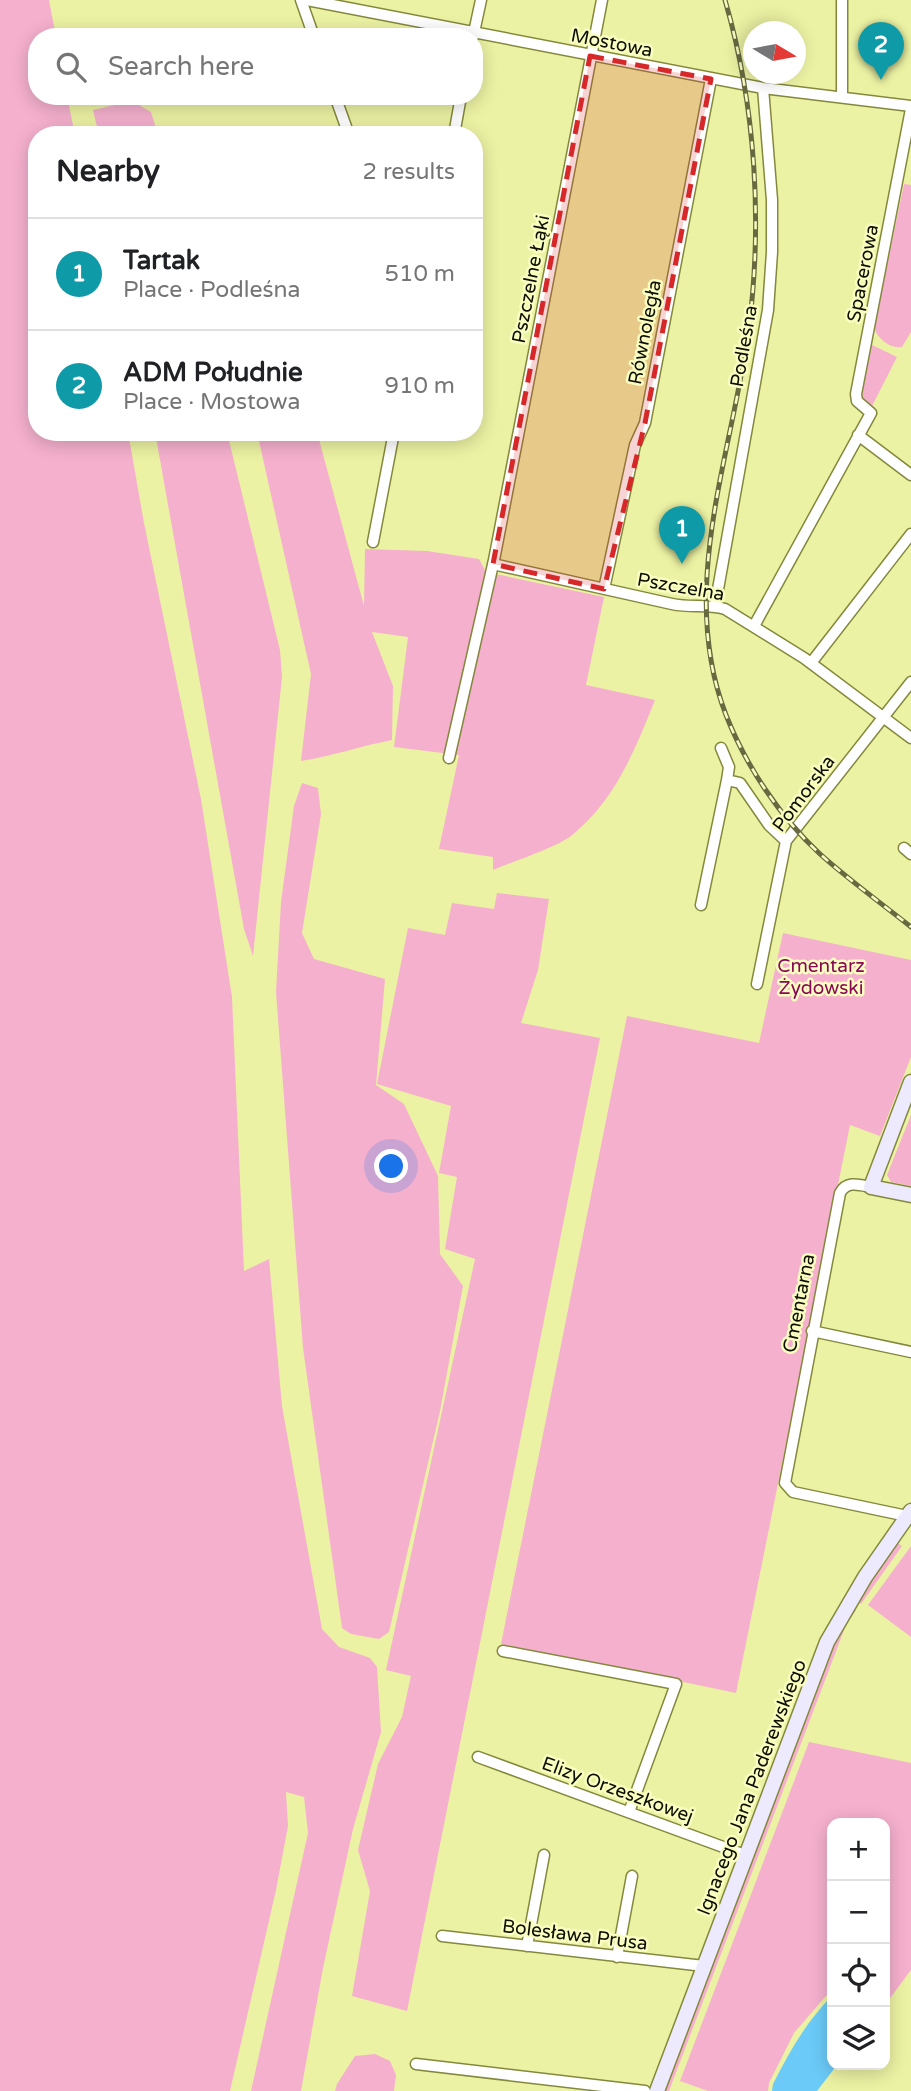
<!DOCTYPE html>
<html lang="en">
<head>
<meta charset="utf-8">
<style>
  :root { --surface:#fff; --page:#f6f6f6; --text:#202124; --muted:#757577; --line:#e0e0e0; --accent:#7554ce }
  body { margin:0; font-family:"Varela Round",sans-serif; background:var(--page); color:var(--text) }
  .controls { position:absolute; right:21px; bottom:21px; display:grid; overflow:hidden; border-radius:14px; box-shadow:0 4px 18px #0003 }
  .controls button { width:63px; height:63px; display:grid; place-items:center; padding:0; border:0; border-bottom:2px solid var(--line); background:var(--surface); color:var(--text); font:35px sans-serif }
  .compass { position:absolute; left:743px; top:21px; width:63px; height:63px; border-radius:50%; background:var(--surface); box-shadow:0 4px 18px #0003; rotate:100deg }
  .you { position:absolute; left:392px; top:1167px; width:24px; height:24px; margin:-18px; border:5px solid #fff; border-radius:50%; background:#1a73e8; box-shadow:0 0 0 10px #1a73e833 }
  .badge { display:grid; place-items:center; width:46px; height:46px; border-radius:50%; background:var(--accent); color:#fff; font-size:23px; font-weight:700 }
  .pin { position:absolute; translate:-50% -58px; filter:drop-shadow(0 2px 4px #0008) }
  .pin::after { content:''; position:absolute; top:37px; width:24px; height:21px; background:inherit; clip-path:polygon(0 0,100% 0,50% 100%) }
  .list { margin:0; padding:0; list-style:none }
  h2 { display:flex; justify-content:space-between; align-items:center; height:91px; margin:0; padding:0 28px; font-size:30px }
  h2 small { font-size:23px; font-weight:400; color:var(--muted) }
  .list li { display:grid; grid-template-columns:46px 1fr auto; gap:21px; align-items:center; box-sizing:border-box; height:112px; padding:0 28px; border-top:2px solid var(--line) }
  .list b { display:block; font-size:26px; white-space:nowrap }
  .list p { margin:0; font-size:23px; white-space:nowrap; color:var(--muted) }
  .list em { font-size:23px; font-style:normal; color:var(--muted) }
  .icon { flex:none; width:38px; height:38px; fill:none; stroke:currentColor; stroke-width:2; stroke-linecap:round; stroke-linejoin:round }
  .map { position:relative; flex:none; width:911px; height:2091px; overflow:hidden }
  .search { position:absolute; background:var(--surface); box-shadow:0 4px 18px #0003; left:28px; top:28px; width:455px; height:77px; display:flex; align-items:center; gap:18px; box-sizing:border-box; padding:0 24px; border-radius:28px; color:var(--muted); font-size:26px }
  .panel { position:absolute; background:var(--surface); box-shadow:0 4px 18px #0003; left:28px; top:126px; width:455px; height:315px; border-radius:28px }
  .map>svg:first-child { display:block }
  .green { fill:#f5b0ce }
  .water { fill:#6bcaf8 }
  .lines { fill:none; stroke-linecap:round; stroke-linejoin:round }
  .street-casing { stroke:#84883c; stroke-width:13 }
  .secondary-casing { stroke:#84883c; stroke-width:17 }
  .street { stroke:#fff; stroke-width:10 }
  .secondary { stroke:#eceafc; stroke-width:14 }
  .rail-casing { stroke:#676a41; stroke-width:5 }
  .rail { stroke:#f9fec0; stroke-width:2.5; stroke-dasharray:8; stroke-linecap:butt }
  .marked { fill:#d62828; fill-opacity:0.2; stroke:#d62828; stroke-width:5; stroke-dasharray:14 9; stroke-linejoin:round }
  .labels { text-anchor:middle; stroke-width:5; stroke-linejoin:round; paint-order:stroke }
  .street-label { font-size:19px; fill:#0e0e00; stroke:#f9fec0 }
  .park-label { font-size:19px; fill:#8a0757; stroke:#f9fec0 }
</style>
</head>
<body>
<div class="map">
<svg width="911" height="2091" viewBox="0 0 911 2091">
  <rect width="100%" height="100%" fill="#ecf2a3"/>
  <path class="green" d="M0,0H49L56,37H37V96H67L75,135H37V432H128L144,523L201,799L232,997L244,1271L269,1259L282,1406L322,1629L339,1647L370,1658L377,1667L381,1732L353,1829L323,1968L301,2091H251L308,1833L304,1797L286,1792L288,1826L276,1890L230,2091H0Z
    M132,101L151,112L158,135H99L93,110Z
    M904,184L911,185V332L902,347C890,349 878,339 874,328Z
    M870,344L897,357L869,412L860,396Z
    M155,432H227L280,650L282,677L253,956L244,929Z
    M257,432H317L364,606L365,549L427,551L479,559L486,572L604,597L586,685L655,700C635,750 615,801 571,836C557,847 512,862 493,870V857L439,849L459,755L394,747L408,637L372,632L393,686L392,740C361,746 332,756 301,761L311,674Z
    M302,783L318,788L321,814L302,933L314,959L385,979L376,1085L404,1104L438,1176L440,1254L463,1286L440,1411L389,1632L379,1639L351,1634L342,1628L303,1348L276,992L281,902L294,806Z
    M497,893L549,899L538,970L521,1023L600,1038L407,2011L352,1996L370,1891L358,1850L378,1764L402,1717L411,1676L386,1670L475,1259L445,1249L457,1177L439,1173L451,1106L377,1084L408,928L445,935L452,903L494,909Z
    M783,933L911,960V1057L880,1136L850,1125L736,1693L501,1644L627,1016L759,1043Z
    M911,1115V1186L891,1182L887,1175Z
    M897,1543L902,1546L861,1604L858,1601Z
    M911,1546V1637L868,1605Z
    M853,1608L856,1610L846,1625L669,2091H665L828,1658Z
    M809,1742L911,1763V1970L885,2005V1823H832V1989L794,2033L769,2083L768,2091H708L680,2081Z
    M375,2054L390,2061L396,2075L394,2091H335L337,2084L355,2056Z"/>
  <path class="water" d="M832,1996V2065H837L817,2091H772L773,2084C790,2051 806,2022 832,1996Z"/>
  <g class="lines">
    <defs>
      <path id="street" d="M301,0L314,37
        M307,0L763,88L911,106
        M842,0V97
        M473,37L481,0
        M335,96L349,135
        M454,135L461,96
        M858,435L911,475
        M373,542L394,432
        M493,564L672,604C690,608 707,604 725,609L804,658L911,738
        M604,589L635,445L645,423L711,79
        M715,606L768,310L772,252V200L763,88
        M754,626L871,413L857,401L856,394L911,109
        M811,663L911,534
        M721,748L729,767L727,780
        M449,758L494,560L602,0
        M904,848L911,854
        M701,905L727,780L740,783L769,825L786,841
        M757,984L786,841L911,682
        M871,1187C860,1185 847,1180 840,1193L785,1483L793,1492L907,1516
        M812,1331L911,1352
        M503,1651L676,1684L629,1812
        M478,1757L745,1855
        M442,1936L704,1966
        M527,1946L544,1855
        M617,1957L632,1876
        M416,2064L645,2091"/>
      <path id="secondary" d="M911,1082L871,1187L911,1195
        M657,2091L827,1642L865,1577L911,1511"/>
    </defs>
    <use href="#street" class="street-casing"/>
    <use href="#secondary" class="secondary-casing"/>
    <use href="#street" class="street"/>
    <use href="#secondary" class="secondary"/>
    <defs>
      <path id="rail" d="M725,0C756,107 763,225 748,335C730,460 678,591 726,715C746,766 780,817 820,854C849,880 881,903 911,927"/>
    </defs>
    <use href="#rail" class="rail-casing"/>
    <use href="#rail" class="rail"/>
  </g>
  <path class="marked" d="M590,56L711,79L645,423L604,589L493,564Z"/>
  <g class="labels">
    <g class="street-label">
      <text transform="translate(612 42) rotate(11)" y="7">Mostowa</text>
      <text transform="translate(862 273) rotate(-79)" y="7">Spacerowa</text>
      <text transform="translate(530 279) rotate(-79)" y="7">Pszczelne Łąki</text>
      <text transform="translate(644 332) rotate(-79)" y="7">Równoległa</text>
      <text transform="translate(743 346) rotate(-80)" y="7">Podleśna</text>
      <text transform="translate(681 586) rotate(10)" y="7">Pszczelna</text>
      <text transform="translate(803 793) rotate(-53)" y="7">Pomorska</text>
      <text transform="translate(798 1303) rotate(-79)" y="7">Cmentarna</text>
      <text transform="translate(751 1787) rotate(-69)" y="7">Ignacego Jana Paderewskiego</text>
      <text transform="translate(618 1789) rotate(20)" y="7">Elizy Orzeszkowej</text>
      <text transform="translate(575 1934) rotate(7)" y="7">Bolesława Prusa</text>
    </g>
    <g class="park-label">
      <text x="821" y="972">Cmentarz<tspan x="821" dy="22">Żydowski</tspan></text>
    </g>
  </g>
</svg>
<div class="controls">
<button>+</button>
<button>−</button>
<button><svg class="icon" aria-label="locate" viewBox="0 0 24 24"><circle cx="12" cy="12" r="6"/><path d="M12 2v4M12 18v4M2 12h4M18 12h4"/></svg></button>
<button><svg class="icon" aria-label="layers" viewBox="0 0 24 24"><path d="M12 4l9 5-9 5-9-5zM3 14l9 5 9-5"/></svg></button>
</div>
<svg class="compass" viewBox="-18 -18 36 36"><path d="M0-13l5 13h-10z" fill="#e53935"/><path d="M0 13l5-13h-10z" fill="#757577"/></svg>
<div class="you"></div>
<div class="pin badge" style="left:682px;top:564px;background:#0f9aa8">1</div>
<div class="pin badge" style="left:881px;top:80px;background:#0f9aa8">2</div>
<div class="search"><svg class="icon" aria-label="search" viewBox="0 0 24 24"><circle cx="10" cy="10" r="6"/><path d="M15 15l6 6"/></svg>Search here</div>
<section class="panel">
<h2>Nearby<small>2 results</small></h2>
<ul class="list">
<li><span class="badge" style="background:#0f9aa8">1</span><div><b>Tartak</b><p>Place · Podleśna</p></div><em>510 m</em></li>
<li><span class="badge" style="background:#0f9aa8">2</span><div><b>ADM Południe</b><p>Place · Mostowa</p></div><em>910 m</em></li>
</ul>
</section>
</div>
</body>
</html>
